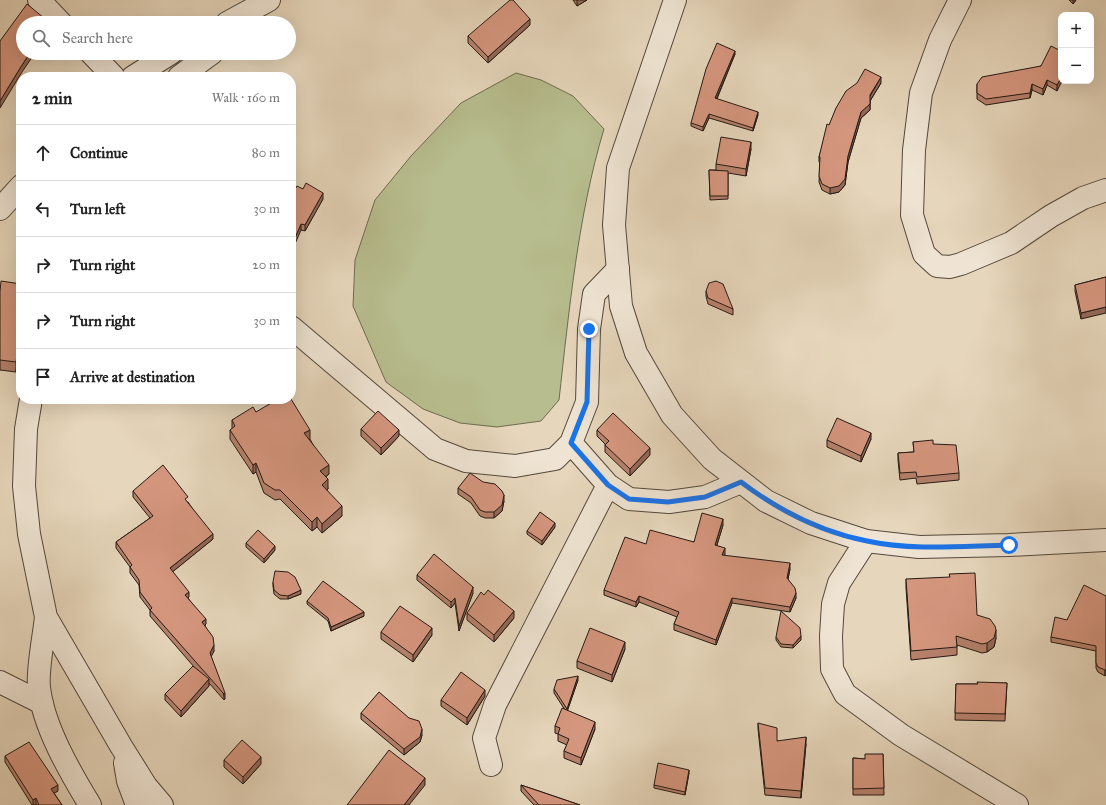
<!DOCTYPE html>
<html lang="en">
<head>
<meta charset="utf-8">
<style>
  :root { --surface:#fff; --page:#f2f2f2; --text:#222; --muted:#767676; --line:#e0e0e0 }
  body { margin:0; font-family:"IM FELL Great Primer",serif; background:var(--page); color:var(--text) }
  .controls { position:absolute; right:12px; top:12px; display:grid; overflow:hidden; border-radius:8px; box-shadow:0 4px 16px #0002 }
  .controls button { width:36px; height:36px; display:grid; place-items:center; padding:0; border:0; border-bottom:1px solid var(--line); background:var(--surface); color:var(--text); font:20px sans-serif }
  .stop { position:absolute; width:12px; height:12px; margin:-9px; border:3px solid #1a73e8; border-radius:50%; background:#fff }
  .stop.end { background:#1a73e8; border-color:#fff; box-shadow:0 1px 4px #0008 }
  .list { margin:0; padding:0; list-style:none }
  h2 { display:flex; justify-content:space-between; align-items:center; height:52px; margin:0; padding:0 16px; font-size:17px }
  h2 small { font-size:13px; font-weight:400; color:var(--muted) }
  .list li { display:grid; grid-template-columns:26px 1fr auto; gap:12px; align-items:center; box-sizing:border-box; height:56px; padding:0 16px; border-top:1px solid var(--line) }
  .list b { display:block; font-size:15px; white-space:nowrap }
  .list em { font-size:13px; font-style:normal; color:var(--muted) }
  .icon { flex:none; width:22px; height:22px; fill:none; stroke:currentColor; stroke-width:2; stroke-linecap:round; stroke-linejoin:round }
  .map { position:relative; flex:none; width:1106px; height:805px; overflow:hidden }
  .search { position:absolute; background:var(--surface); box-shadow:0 4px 16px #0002; left:16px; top:16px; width:280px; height:44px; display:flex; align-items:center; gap:10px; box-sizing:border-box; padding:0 14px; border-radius:22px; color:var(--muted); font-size:15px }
  .panel { position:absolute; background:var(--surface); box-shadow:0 4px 16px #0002; left:16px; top:72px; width:280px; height:332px; border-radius:16px }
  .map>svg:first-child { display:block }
  .grass { fill:#b7bd8e; stroke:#6e6b51 }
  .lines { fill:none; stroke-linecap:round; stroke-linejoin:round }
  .minor-casing { stroke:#54483e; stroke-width:24 }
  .tertiary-casing { stroke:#54483e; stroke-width:24 }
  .minor { stroke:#efe4d3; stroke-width:22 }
  .tertiary { stroke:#efe4d3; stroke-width:22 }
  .wall { fill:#b7816c; stroke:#241914 }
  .shaded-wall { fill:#956958; stroke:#241914 }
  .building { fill:#d5967e; stroke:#241914 }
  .route { stroke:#1a73e8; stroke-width:5 }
</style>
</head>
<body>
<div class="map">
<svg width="1106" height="805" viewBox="0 0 1106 805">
  <rect width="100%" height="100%" fill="#e6d6bb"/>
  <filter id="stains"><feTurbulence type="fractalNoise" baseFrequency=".005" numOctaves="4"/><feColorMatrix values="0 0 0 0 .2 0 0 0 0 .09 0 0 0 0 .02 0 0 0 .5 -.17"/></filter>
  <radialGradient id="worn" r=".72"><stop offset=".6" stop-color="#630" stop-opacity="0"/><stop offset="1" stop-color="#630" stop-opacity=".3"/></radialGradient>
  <path class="grass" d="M516,73L541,80L573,96L604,129C578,215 569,311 559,400L541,421L497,427L460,423L423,409L386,382L353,306L355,260L375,200L411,156L461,103Z"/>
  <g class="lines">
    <defs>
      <path id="minor" d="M39,0L61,23
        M960,0L940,40L921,93L914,150L912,215L924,254L937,266L950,267L961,264L1011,243L1051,216L1083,198L1106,190
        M227,23L269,0
        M91,53L114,77
        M133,77L171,53
        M179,77L212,53
        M0,209L21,186
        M291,327L435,449L466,461L515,466L555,459L571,443L587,402L589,329L594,294L618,269
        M31,399L26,429L24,486L29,534L46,617L121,746L146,786L162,805
        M571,443L608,485L629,499L669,502L705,497L741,482
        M866,541L839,583L833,604L831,636L832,669L845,694L901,735L1017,805
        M46,617C44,636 37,670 39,687C43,726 70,772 90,805
        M0,682L42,703
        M125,763L128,781L137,805
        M491,765L484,738L495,705L608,485"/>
      <path id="tertiary" d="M675,0L618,168L614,225L621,306L636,353L672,415L712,459L766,501L811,523L866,541L919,547L1009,545L1106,540"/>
    </defs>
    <use href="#minor" class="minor-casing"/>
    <use href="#tertiary" class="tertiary-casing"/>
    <use href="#minor" class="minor"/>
    <use href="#tertiary" class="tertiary"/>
  </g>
  <path class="wall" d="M573,0H587L577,6Z
    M1069,0H1076L1073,4Z
    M530,25L488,63L468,43V36Z
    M1061,51L1057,91L1047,85L1043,95L1032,90L1030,98L986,105L977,99V84L1041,66Z
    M735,54L717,99L758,115L753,131L709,118L703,131L691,126V123Z
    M881,83L870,101V110L861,118L848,162L845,185L839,192L830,194L822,190L819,182L820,163L819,162V157L829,125Z
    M751,149L746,176L728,173V199L710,200L709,170H716V164Z
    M291,196L323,199L305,231L301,230Z
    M1106,277L1081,319L1075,291V285Z
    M21,284V335L16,372L0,370V292Z
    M706,291L733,309V315L708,304L706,296Z
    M256,412L310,439L329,474L326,477L328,489L327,490L342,516L322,533L317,527L312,531L280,499L275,500L264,493L256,472L253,474L230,439V430L232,429V420Z
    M361,429L399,436L381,455L361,436Z
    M597,430L650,455L630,476L605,452V444L597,436Z
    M871,439L861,462L827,447V440Z
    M913,442L933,444L959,473V480L917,484L916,478L900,480L898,460V453L914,452Z
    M458,488L504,501L502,511L494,518H485L480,516L471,503L458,494Z
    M133,491L188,502L213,539L172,572L189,597L188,598L206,624L205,625L214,651L211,656L225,699L224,700L209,683V686L181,717L165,700V694L195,668L150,616V610L140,597L139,585L130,573V567L116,548V542L150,518L133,497Z
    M723,525L717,545L725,554L724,556L790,569L788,579L796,598L790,612L732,603L716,645L674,630V624L677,617L639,602L636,607L604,595V590L646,544L694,542Z
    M555,527L542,545L527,534V531Z
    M246,543L275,550L264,563L246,547Z
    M417,575L473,593L459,631L455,603L451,608L417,580Z
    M906,579L977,615L996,638L994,647L987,652L982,653L957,645V655L911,660L906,588Z
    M273,582L301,594L288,599H280L274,594L273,586Z
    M1106,596L1105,676L1098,672L1096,668V651L1051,642V637L1067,620Z
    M307,601L364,616L331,631L328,621L307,604Z
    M467,613L514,618L494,642L467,620Z
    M381,632L432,635L413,662L381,639Z
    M776,637L801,640L793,648L781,647L776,640Z
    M625,649L612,682L577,668V661Z
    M578,680L567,711L595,729L581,765L564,758V751L567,745L558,741V734L555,733V726L565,710L554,693V689Z
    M1007,683L1005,721L955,720L956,684H978Z
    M485,696L467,725L441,706V700Z
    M361,713L422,735L420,742L404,755L361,719Z
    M758,723L777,741L806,744L801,798L765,795L758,729Z
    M883,754L884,795H853V758L865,759Z
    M5,756L58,791L54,793L62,805H32L5,762Z
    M224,760L261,764L243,784L224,767Z
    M689,773L685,795L654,788V785Z
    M521,785L580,805H534L521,791Z"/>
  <path class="shaded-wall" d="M577,0H587L577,6Z
    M1073,0H1076L1073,4Z
    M530,19V25L488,63V57Z
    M735,51V54L715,102V98Z
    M30,53H35L22,72L0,108V101L22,65Z
    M881,77V83L870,101V110L861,118L848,162L845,185L839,192L830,194V188L848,156L861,112Z
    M1061,78V81H1062L1057,91V85Z
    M1047,80V85L1043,95V89Z
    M1032,84V90L1030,98V93Z
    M758,112V115L753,131V128Z
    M709,114V118L703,131V127Z
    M751,142V149L746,176V169Z
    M323,193V199L305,231V225Z
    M301,224V230L291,253V247Z
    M1106,307V313L1081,319V313Z
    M21,325V335L16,372V362Z
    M310,430V439L304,442V433Z
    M399,430V436L381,455V448Z
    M871,433V439L861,462V456Z
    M650,448V455L630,476V469Z
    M256,463V472L253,474V465Z
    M329,465V474L320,481V471Z
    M328,479V489L322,494V485Z
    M504,495V501L502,511L494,518V512Z
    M342,506V516L322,533V524Z
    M317,517V527L312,531V522Z
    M723,519V525L715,551V545Z
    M555,523V527L542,545V541Z
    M213,534V539L170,574V568Z
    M275,546V550L264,563V559Z
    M725,548V554L722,561V555Z
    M790,563V569L787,584V578Z
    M473,587V593L459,631V626Z
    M301,590V594L288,599V596Z
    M189,592V597L185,601V595Z
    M796,593V598L790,612V607Z
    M639,596V602L636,607V602Z
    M455,598V603L451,608V602Z
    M732,598V603L716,645V640Z
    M514,611V618L494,642V635Z
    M364,612V616L331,631V627Z
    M206,619V624L202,628V622Z
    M432,628V635L413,662V655Z
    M996,630V638L994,647L987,652V643Z
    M801,636V640L793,648V645Z
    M625,642V649L612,682V675Z
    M214,645V651L210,659V653Z
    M1105,670H1106V675L1105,676Z
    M578,676V680L567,712V709Z
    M209,679V686L181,717V711Z
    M485,690V696L467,725V718Z
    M225,693V699L224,700V694Z
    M595,722V729L581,765V758Z
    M422,729V735L420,742L404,755V749Z
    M806,737V744L801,798V791Z
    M261,757V764L243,784V777Z
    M689,770V773L685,795V792Z
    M425,778V785L409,805H404Z
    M58,785V791L51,795V789Z
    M36,798V805H33V800Z"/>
  <path class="building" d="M510,0H513L530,19L488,57L468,36Z
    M27,4L50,23H23V53H30L22,65L0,101V41Z
    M717,43L735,51L715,98L758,112L753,128L709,114L703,127L691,123L706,69Z
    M1051,46L1061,51V78L1057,85L1047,80L1043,89L1032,84L1030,93L986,99L977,93V84L982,77L1041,66Z
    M865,69L881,77L870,95V104L861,112L848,156L845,179L839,186L830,188L822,184L819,176L820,157H819L827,124L829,125L836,108L846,91L857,83Z
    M721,137L751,142L746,169L716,164Z
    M709,170L728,171V196H710Z
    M306,183L323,193L305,225L301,224L291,247V196L297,186L303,189Z
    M1106,277V307L1081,313L1075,285Z
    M1,281L21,284V325L16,362L0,360V292Z
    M716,281L723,284L733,309L708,298L706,291L709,283Z
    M278,399H291L310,430L304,433L329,465L320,471L328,479L322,485L342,506L322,524L317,517L312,522L280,490H275L264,483L256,463L253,465L230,430L235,426L232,420L253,407L256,412Z
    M378,411L399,430L381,448L361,429Z
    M613,413L650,448L630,469L605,445L609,441L597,430Z
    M837,418L871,433L861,456L827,440Z
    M933,440V444L956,445L959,473L917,477L916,472L900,473L898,453L914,452L913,442Z
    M163,465L188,497L185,499L213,534L170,568L189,592L185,595L206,619L202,622L213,637L214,645L210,653L225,693L224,694L150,610L152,608L140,592L139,580L130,567L132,565L116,542L153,516L133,491Z
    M470,473L483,482L495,484L502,491L504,495L502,505L494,512H485L480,510L471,497L458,488Z
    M540,512L555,523L542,541L527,531Z
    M702,513L723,519L715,545L725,548L722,555L790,563L787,578L795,588L796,593L790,607L732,598L716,640L674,624L679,612L639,596L636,602L604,590L625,537L646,544L650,530L694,542Z
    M258,530L275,546L264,559L246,543Z
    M434,554L473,587L459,626L455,598L451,602L417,575Z
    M275,571L288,572L295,577L301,590L288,596L280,595L274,590L273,582Z
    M975,573L977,615L990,619L995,626L996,630L994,638L987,643L982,644L956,636L957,647L911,651L906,579L950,577L949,574Z
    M323,581L364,612L331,627L328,618L307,601Z
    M1084,585L1106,596V670H1105L1098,667L1096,663V646L1051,637L1055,617L1067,620Z
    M488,590L514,611L494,635L467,613L481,592L484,595Z
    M400,606L432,628L413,655L381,632Z
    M781,611L800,628L801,636L793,645L781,644L776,637Z
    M590,628L625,642L612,675L577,661Z
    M193,666L209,679L181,711L165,694Z
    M461,672L485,690L467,718L441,700Z
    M578,676L567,709L554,689L557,680Z
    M977,682L1007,683L1005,714L955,713L956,684H978Z
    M379,692L409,718L419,721L422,729L420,737L404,749L361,713Z
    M562,708L595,722L581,758L564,751L569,739L558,734L560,728L555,726Z
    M758,723L777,728V741L806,737L801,791L765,788Z
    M242,740L261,757L243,777L224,760Z
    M29,742L58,785L51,789L62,805H39L36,798L33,800L5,756Z
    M389,750L425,778L404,805H347Z
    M865,754H883L884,788L853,789V758L865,759Z
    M658,763L689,770L685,792L654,785Z
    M521,785L580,805H539Z"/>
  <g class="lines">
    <path class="route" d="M589,329L587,402L571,443L608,485L629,499L668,502L705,497L741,482C778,510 821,532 867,541C913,551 962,546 1009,545"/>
  </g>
  <rect width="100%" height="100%" filter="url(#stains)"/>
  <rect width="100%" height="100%" fill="url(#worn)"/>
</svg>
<div class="controls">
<button>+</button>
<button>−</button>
</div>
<div class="stop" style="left:1009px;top:545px"></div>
<div class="stop end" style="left:589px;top:329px"></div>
<div class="search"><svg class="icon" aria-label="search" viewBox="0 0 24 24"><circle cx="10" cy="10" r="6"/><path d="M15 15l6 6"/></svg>Search here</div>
<section class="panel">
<h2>2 min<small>Walk · 160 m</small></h2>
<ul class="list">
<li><svg class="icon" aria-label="ahead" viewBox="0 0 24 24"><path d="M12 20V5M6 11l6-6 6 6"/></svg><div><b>Continue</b></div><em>80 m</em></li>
<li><svg class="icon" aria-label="left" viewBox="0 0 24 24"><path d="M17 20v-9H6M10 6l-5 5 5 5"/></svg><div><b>Turn left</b></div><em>30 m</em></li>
<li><svg class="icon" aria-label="right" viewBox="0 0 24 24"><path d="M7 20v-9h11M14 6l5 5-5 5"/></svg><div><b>Turn right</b></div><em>20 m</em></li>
<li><svg class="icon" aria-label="right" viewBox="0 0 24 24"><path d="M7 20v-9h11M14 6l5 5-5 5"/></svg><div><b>Turn right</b></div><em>30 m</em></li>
<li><svg class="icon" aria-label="arrive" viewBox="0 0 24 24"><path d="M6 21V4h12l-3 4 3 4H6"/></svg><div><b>Arrive at destination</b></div></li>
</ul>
</section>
</div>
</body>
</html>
